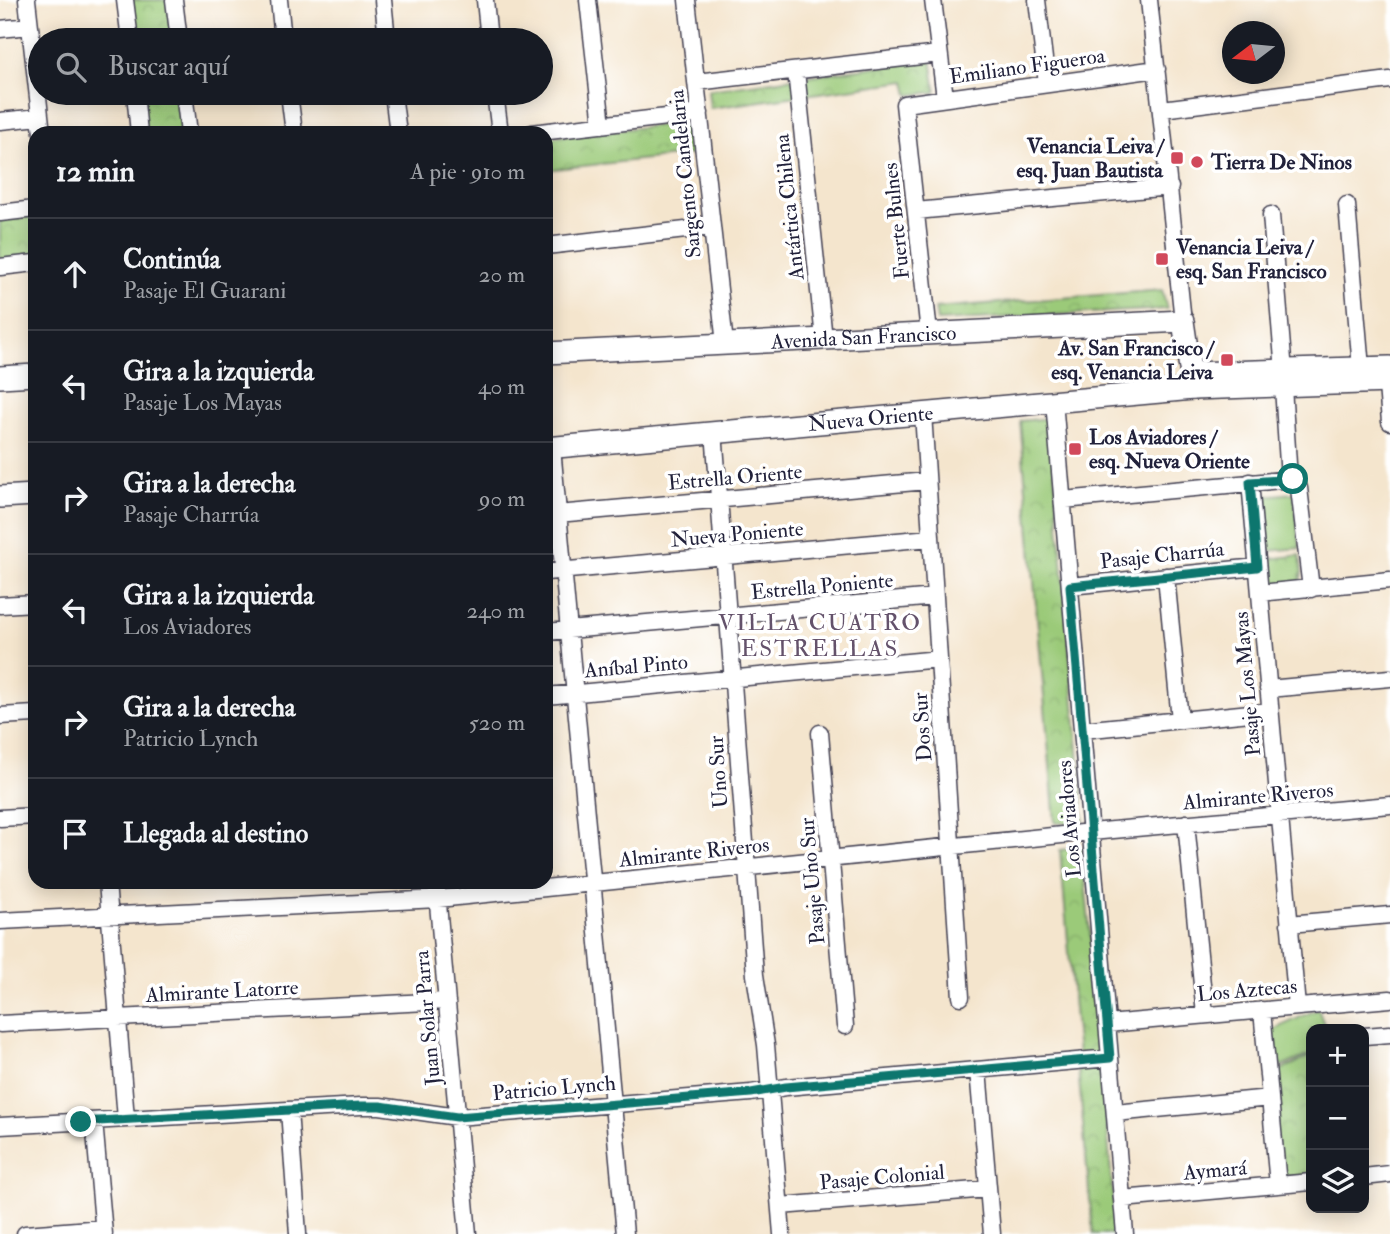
<!DOCTYPE html>
<html lang="es">
<head>
<meta charset="utf-8">
<style>
  :root { --surface:#171b24; --page:#20242c; --text:#f1f3f6; --muted:#9ea1a6; --line:#363941 }
  body { margin:0; font-family:"IM FELL Double Pica",serif; background:var(--page); color:var(--text) }
  .controls { position:absolute; right:21px; bottom:21px; display:grid; overflow:hidden; border-radius:14px; box-shadow:0 4px 18px #0003 }
  .controls button { width:63px; height:63px; display:grid; place-items:center; padding:0; border:0; border-bottom:2px solid var(--line); background:var(--surface); color:var(--text); font:35px sans-serif }
  .compass { position:absolute; left:1222px; top:21px; width:63px; height:63px; border-radius:50%; background:var(--surface); box-shadow:0 4px 18px #0003; rotate:254deg }
  .stop { position:absolute; width:21px; height:21px; margin:-16px; border:5px solid #0f766e; border-radius:50%; background:#fff }
  .stop.end { background:#0f766e; border-color:#fff; box-shadow:0 2px 7px #0008 }
  .list { margin:0; padding:0; list-style:none }
  h2 { display:flex; justify-content:space-between; align-items:center; height:91px; margin:0; padding:0 28px; font-size:30px }
  h2 small { font-size:23px; font-weight:400; color:var(--muted) }
  .list li { display:grid; grid-template-columns:46px 1fr auto; gap:21px; align-items:center; box-sizing:border-box; height:112px; padding:0 28px; border-top:2px solid var(--line) }
  .list b { display:block; font-size:26px; white-space:nowrap }
  .list p { margin:0; font-size:23px; white-space:nowrap; color:var(--muted) }
  .list em { font-size:23px; font-style:normal; color:var(--muted) }
  .icon { flex:none; width:38px; height:38px; fill:none; stroke:currentColor; stroke-width:2; stroke-linecap:round; stroke-linejoin:round }
  .map { position:relative; flex:none; width:1390px; height:1234px; overflow:hidden }
  .search { position:absolute; background:var(--surface); box-shadow:0 4px 18px #0003; left:28px; top:28px; width:525px; height:77px; display:flex; align-items:center; gap:18px; box-sizing:border-box; padding:0 24px; border-radius:38px; color:var(--muted); font-size:26px }
  .panel { position:absolute; background:var(--surface); box-shadow:0 4px 18px #0003; left:28px; top:126px; width:525px; height:763px; border-radius:21px }
  .map>svg:first-child { display:block }
  .park { fill:url(#park-crowns); stroke:#5e765a; stroke-width:2 }
  .pitch { fill:#9bca79; stroke:#5e765a; stroke-width:2 }
  .lines { fill:none; stroke-linecap:round; stroke-linejoin:round }
  .minor-casing { stroke:#423f51; stroke-width:19 }
  .major-casing { stroke:#423f51; stroke-width:24 }
  .minor { stroke:#fff; stroke-width:16 }
  .major { stroke:#fff; stroke-width:21 }
  .route { stroke:#0f766e; stroke-width:9 }
  .poi-dot { fill:#d1495b; stroke:#fff; stroke-width:2.5 }
  .labels { text-anchor:middle; stroke-width:7; stroke-linejoin:round; paint-order:stroke }
  .street-label { font-size:21px; fill:#22223b; stroke:#fff }
  .poi-label { font-size:21px; font-weight:bold; fill:#22223b; stroke:#fff; text-anchor:start }
  .neighbourhood-label { font-size:23px; letter-spacing:2px; fill:#64526b; stroke:#fff }
</style>
</head>
<body>
<div class="map">
<svg width="1390" height="1234" viewBox="0 0 1390 1234">
  <defs>
    <pattern id="park-crowns" width="20" height="18" patternUnits="userSpaceOnUse" patternTransform="scale(1.75)"><rect width="20" height="18" fill="#9bca79"/><path d="M2 6a3 3 0 1 1 6 0M12 15a3 3 0 1 1 6 0" fill="none" stroke="#85ad6a"/></pattern>
  </defs>
  <rect width="100%" height="100%" fill="#fff"/>
  <filter id="ink" filterUnits="userSpaceOnUse"><feTurbulence type="fractalNoise" baseFrequency=".0143" numOctaves="2"/><feDisplacementMap in="SourceGraphic" scale="14" xChannelSelector="R" yChannelSelector="G"/><feConvolveMatrix kernelMatrix="1 2 1 2 8 2 1 2 1" color-interpolation-filters="sRGB"/></filter>
  <filter id="wash" filterUnits="userSpaceOnUse"><feTurbulence type="fractalNoise" baseFrequency=".00686" numOctaves="4" result="noise"/><feDisplacementMap in="SourceGraphic" scale="28" xChannelSelector="R" yChannelSelector="G"/><feGaussianBlur stdDeviation="1.57" result="paint"/><feColorMatrix in="noise" values="0 0 0 0 0 0 0 0 0 0 0 0 0 0 0 0 0 1.4 0 .05"/><feComposite in="paint" operator="in"/></filter>
  <g filter="url(#wash)">
    <rect width="100%" height="100%" fill="#f4e5cd"/>
    <path class="park" d="M129,0H168L172,40H134Z
      M931,59L936,92L909,95L906,81L710,108L708,90Z
      M139,93H178L182,133H143Z
      M690,122L694,154L546,170V138Z
      M35,216V258L0,262V221Z
      M1162,290L1167,309L937,321L935,308Z
      M1050,418L1084,823H1055L1020,421Z
      M1300,555L1302,572L1300,583L1264,586L1261,560Z
      M1082,847L1101,1054L1078,1055L1060,850Z
      M1311,1056V1179L1279,1182L1270,1075Z
      M1102,1066L1116,1234H1093L1078,1068Z"/>
    <path class="pitch" d="M1294,493L1300,548L1269,551L1263,496Z
      M1318,1009L1326,1029H1311V1054L1281,1067L1266,1033Z"/>
  </g>
  <g filter="url(#ink)">
    <g class="lines">
      <defs>
        <path id="minor" d="M27,0L42,133
          M125,0L130,40
          M174,0L179,40
          M279,0L283,40
          M383,0L387,40
          M485,0L489,40
          M588,0L602,125
          M687,0L725,344
          M933,0L945,98
          M1037,0L1047,84
          M1149,0L1183,321
          M0,29L30,26
          M796,71L824,339
          M696,82L939,54
          M135,93L139,133
          M184,93L189,133
          M289,93L294,133
          M393,93L398,133
          M495,93L500,133
          M1162,109L1390,80
          M0,121L40,117
          M532,133L700,113
          M1347,205L1361,368
          M916,211L1170,187
          M0,213L35,209
          M1271,215L1284,372
          M546,246L712,227
          M0,267L35,263
          M929,333L904,104L1157,69
          M1386,373L1390,422
          M1283,387L1289,479
          M1054,401L1125,1234
          M923,413L961,997
          M714,431L755,975L766,1045L782,1234
          M552,448L625,1234
          M1250,482L1297,1007
          M1063,500L1293,479L1299,488L1311,589
          M546,515L927,481
          M546,572L931,538
          M1166,576L1180,720
          M1070,586L1257,567
          M1260,593L1390,580
          M0,605L35,603
          M546,632L935,597
          M1268,689L1390,678
          M546,696L939,659
          M0,716L35,714
          M1082,730L1270,711
          M820,733L845,1026
          M0,818L35,816
          M1186,823L1205,1015
          M107,882L126,1119
          M436,882L468,1234
          M0,921L438,899L1091,832L1390,805
          M1289,924L1390,915
          M1262,1010L1278,1185
          M0,1024L447,1001
          M1107,1024L1390,999
          M1364,1036L1390,1034
          M978,1070L992,1234
          M289,1110L298,1234
          M1115,1113L1270,1098
          M94,1121L104,1234
          M0,1126L361,1106H380L457,1117L751,1093L786,1087L1110,1058
          M1364,1177L1390,1174
          M1122,1199L1311,1182
          M780,1206L988,1189
          M25,1234L103,1228"/>
        <g id="major">
          <path id="s1" d="M546,353L1183,321L1193,389"/>
          <path d="M1191,373L1390,367"/>
          <path d="M0,377L35,375"/>
          <path id="s2" d="M546,448L1193,389L1390,382"/>
          <path d="M0,497L35,495"/>
        </g>
      </defs>
      <use href="#minor" class="minor-casing"/>
      <use href="#major" class="major-casing"/>
      <use href="#minor" class="minor"/>
      <use href="#major" class="major"/>
    </g>
  </g>
  <g class="lines" filter="url(#ink)">
    <path class="route" d="M81,1122L361,1106H380L457,1117L751,1093L786,1087L1110,1058L1070,586L1257,567L1250,482L1293,479"/>
  </g>
  <g class="poi-dot">
    <rect x="1170" y="151" width="14" height="14" rx="3.5"/>
    <circle cx="1197" cy="162" r="7"/>
    <rect x="1155" y="252" width="14" height="14" rx="3.5"/>
    <rect x="1220" y="353" width="14" height="14" rx="3.5"/>
    <rect x="1068" y="442" width="14" height="14" rx="3.5"/>
  </g>
  <g class="labels">
    <g class="street-label">
      <text transform="translate(1027 66) rotate(-8)" y="7">Emiliano Figueroa</text>
      <text transform="translate(685 174) rotate(-96)" y="7">Sargento Candelaria</text>
      <text transform="translate(789 207) rotate(-96)" y="7">Antártica Chilena</text>
      <text transform="translate(896 221) rotate(-96)" y="7">Fuerte Bulnes</text>
      <text dy="7" stroke="none"><textPath href="#s1" startOffset="318">Avenida San Francisco</textPath></text>
      <text dy="7" stroke="none"><textPath href="#s2" startOffset="326">Nueva Oriente</textPath></text>
      <text transform="translate(735 477) rotate(-5)" y="7">Estrella Oriente</text>
      <text transform="translate(737 534) rotate(-5)" y="7">Nueva Poniente</text>
      <text transform="translate(1162 555) rotate(-6)" y="7">Pasaje Charrúa</text>
      <text transform="translate(822 586) rotate(-5)" y="7">Estrella Poniente</text>
      <text transform="translate(636 666) rotate(-5)" y="7">Aníbal Pinto</text>
      <text transform="translate(1247 684) rotate(-95)" y="7">Pasaje Los Mayas</text>
      <text transform="translate(922 727) rotate(-94)" y="7">Dos Sur</text>
      <text transform="translate(718 772) rotate(-94)" y="7">Uno Sur</text>
      <text transform="translate(1258 796) rotate(-5)" y="7">Almirante Riveros</text>
      <text transform="translate(1069 819) rotate(-95)" y="7">Los Aviadores</text>
      <text transform="translate(694 852) rotate(-6)" y="7">Almirante Riveros</text>
      <text transform="translate(812 881) rotate(-95)" y="7">Pasaje Uno Sur</text>
      <text transform="translate(1247 990) rotate(-5)" y="7">Los Aztecas</text>
      <text transform="translate(222 991) rotate(-3)" y="7">Almirante Latorre</text>
      <text transform="translate(427 1018) rotate(-95)" y="7">Juan Solar Parra</text>
      <text transform="translate(554 1088) rotate(-5)" y="7">Patricio Lynch</text>
      <text transform="translate(1215 1170) rotate(-5)" y="7">Aymará</text>
      <text transform="translate(882 1177) rotate(-5)" y="7">Pasaje Colonial</text>
    </g>
    <g class="poi-label">
      <text x="1163" y="153" text-anchor="end">Venancia Leiva /<tspan x="1163" dy="24">esq. Juan Bautista</tspan></text>
      <text x="1211" y="169">Tierra De Ninos</text>
      <text x="1176" y="254">Venancia Leiva /<tspan x="1176" dy="24">esq. San Francisco</tspan></text>
      <text x="1213" y="355" text-anchor="end">Av. San Francisco /<tspan x="1213" dy="24">esq. Venancia Leiva</tspan></text>
      <text x="1089" y="444">Los Aviadores /<tspan x="1089" dy="24">esq. Nueva Oriente</tspan></text>
    </g>
    <g class="neighbourhood-label">
      <text x="820" y="630">VILLA CUATRO<tspan x="820" dy="26">ESTRELLAS</tspan></text>
    </g>
  </g>
</svg>
<div class="controls">
<button>+</button>
<button>−</button>
<button><svg class="icon" aria-label="layers" viewBox="0 0 24 24"><path d="M12 4l9 5-9 5-9-5zM3 14l9 5 9-5"/></svg></button>
</div>
<svg class="compass" viewBox="-18 -18 36 36"><path d="M0-13l5 13h-10z" fill="#e53935"/><path d="M0 13l5-13h-10z" fill="#9ea1a6"/></svg>
<div class="stop" style="left:1293px;top:479px"></div>
<div class="stop end" style="left:81px;top:1122px"></div>
<div class="search"><svg class="icon" aria-label="search" viewBox="0 0 24 24"><circle cx="10" cy="10" r="6"/><path d="M15 15l6 6"/></svg>Buscar aquí</div>
<section class="panel">
<h2>12 min<small>A pie · 910 m</small></h2>
<ul class="list">
<li><svg class="icon" aria-label="ahead" viewBox="0 0 24 24"><path d="M12 20V5M6 11l6-6 6 6"/></svg><div><b>Continúa</b><p>Pasaje El Guarani</p></div><em>20 m</em></li>
<li><svg class="icon" aria-label="left" viewBox="0 0 24 24"><path d="M17 20v-9H6M10 6l-5 5 5 5"/></svg><div><b>Gira a la izquierda</b><p>Pasaje Los Mayas</p></div><em>40 m</em></li>
<li><svg class="icon" aria-label="right" viewBox="0 0 24 24"><path d="M7 20v-9h11M14 6l5 5-5 5"/></svg><div><b>Gira a la derecha</b><p>Pasaje Charrúa</p></div><em>90 m</em></li>
<li><svg class="icon" aria-label="left" viewBox="0 0 24 24"><path d="M17 20v-9H6M10 6l-5 5 5 5"/></svg><div><b>Gira a la izquierda</b><p>Los Aviadores</p></div><em>240 m</em></li>
<li><svg class="icon" aria-label="right" viewBox="0 0 24 24"><path d="M7 20v-9h11M14 6l5 5-5 5"/></svg><div><b>Gira a la derecha</b><p>Patricio Lynch</p></div><em>520 m</em></li>
<li><svg class="icon" aria-label="arrive" viewBox="0 0 24 24"><path d="M6 21V4h12l-3 4 3 4H6"/></svg><div><b>Llegada al destino</b></div></li>
</ul>
</section>
</div>
</body>
</html>
